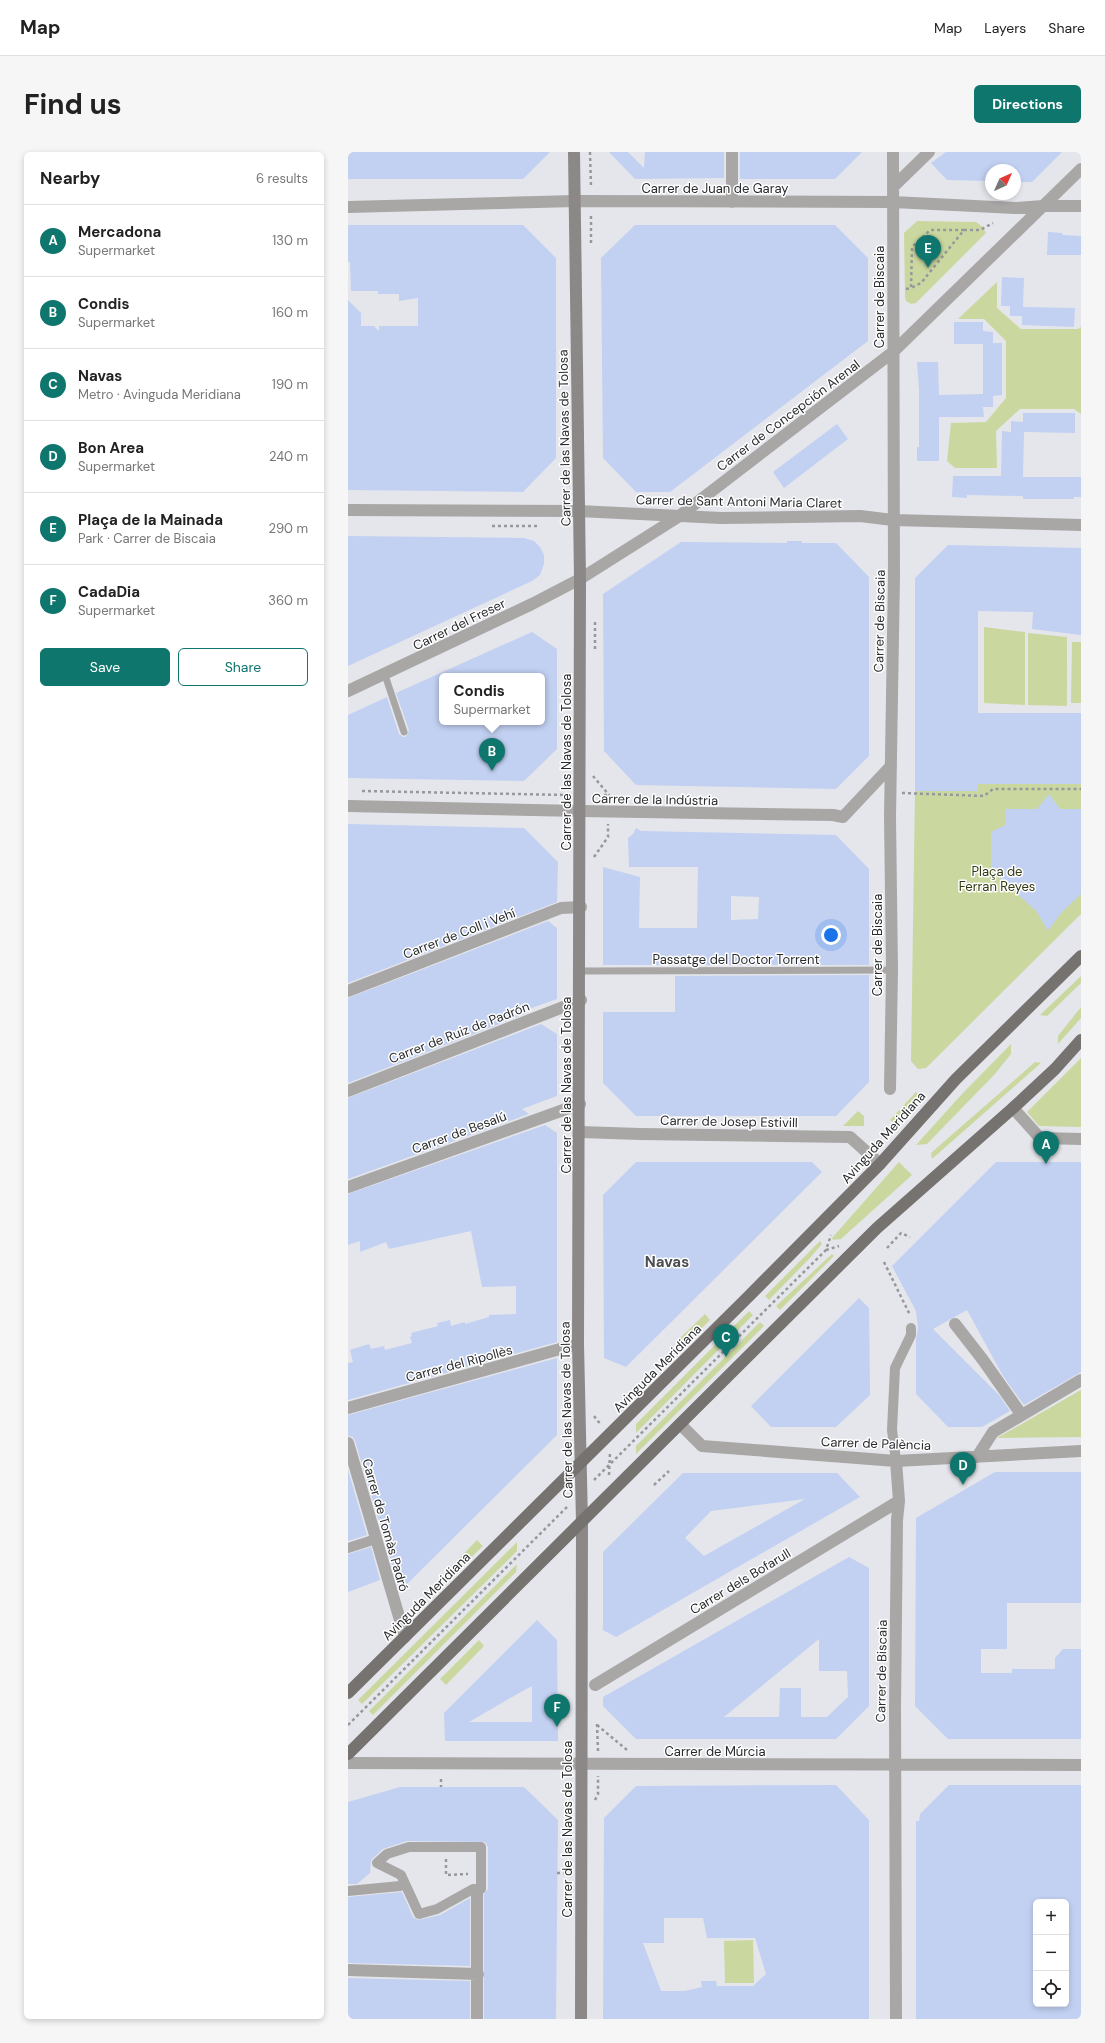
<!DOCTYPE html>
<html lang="en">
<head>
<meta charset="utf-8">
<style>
  :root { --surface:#fff; --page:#f6f6f6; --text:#222; --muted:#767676; --line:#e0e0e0; --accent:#0f766e }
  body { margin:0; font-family:"DM Sans",sans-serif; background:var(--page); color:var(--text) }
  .controls { position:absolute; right:12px; bottom:12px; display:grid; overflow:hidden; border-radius:6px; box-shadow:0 2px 6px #0003 }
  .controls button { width:36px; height:36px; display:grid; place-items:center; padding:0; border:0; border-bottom:1px solid var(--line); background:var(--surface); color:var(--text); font:20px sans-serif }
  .compass { position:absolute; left:637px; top:12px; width:36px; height:36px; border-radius:50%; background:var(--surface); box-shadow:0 2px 6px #0003; rotate:45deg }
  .you { position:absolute; left:483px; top:783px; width:14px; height:14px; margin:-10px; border:3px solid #fff; border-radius:50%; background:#1a73e8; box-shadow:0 0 0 6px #1a73e833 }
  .badge { display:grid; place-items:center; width:26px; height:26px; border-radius:50%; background:var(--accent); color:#fff; font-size:13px; font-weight:700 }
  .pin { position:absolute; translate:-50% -33px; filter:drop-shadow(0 1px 2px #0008) }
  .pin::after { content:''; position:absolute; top:21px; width:14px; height:12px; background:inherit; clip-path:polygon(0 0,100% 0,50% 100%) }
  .popup { position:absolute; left:91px; top:521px; width:106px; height:52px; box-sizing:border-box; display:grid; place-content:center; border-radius:6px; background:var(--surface); filter:drop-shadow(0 1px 3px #0005); font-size:13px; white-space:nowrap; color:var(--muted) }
  .popup b { font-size:15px; color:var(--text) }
  .popup::after { content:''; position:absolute; left:50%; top:100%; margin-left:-8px; border:8px solid transparent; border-top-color:var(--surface) }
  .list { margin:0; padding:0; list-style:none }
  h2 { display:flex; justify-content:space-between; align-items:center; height:52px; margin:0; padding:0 16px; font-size:17px }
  h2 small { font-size:13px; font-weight:400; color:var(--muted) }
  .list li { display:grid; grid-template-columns:26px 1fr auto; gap:12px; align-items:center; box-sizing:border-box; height:72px; padding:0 16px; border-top:1px solid var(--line) }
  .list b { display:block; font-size:15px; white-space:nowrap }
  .list p { margin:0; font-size:13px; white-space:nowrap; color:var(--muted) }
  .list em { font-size:13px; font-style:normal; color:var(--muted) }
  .actions { display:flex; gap:8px; padding:12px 16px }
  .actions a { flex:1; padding:9px 0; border:1px solid var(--accent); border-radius:6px; text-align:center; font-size:14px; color:var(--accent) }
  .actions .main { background:var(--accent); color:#fff }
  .icon { flex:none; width:22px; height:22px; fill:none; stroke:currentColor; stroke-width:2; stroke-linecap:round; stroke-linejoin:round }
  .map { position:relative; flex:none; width:733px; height:1867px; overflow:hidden; border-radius:6px }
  header { display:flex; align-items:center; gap:24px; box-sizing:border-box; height:56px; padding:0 20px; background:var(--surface); border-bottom:1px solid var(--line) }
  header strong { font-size:19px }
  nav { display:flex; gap:22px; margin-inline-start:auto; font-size:14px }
  .intro { display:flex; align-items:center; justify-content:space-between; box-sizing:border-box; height:96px; padding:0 24px }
  h1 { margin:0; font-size:28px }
  .button { padding:10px 18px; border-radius:6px; background:var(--accent); color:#fff; font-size:14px; font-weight:700 }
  main { display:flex; gap:24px; padding:0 24px }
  aside { flex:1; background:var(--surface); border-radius:6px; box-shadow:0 2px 6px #0003 }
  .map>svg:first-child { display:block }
  .green { fill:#cad89f }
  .building { fill:#c2d0f2; fill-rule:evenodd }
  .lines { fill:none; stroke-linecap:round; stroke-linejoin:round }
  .path { stroke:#96989b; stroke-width:2.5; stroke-dasharray:3 3; stroke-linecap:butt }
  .service { stroke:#a9a6a6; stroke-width:7 }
  .pedestrian { stroke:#a9a6a6; stroke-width:10 }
  .minor { stroke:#a9a6a6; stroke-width:12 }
  .tertiary { stroke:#a9a6a6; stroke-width:12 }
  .secondary { stroke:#8c8887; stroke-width:12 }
  .primary { stroke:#767270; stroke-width:12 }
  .labels { text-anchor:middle; stroke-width:3; stroke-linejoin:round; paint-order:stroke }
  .street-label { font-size:13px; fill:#292a2c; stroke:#fff }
  .park-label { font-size:13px; fill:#313910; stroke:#fff }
  .quarter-label { font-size:15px; font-weight:bold; fill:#4b4d51; stroke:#fff }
</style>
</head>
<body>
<header>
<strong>Map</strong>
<nav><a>Map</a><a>Layers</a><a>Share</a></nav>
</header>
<div class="intro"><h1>Find us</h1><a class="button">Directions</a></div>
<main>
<aside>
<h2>Nearby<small>6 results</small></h2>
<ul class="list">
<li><span class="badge">A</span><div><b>Mercadona</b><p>Supermarket</p></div><em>130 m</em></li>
<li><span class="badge">B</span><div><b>Condis</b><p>Supermarket</p></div><em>160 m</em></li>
<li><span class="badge">C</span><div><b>Navas</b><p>Metro · Avinguda Meridiana</p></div><em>190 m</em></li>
<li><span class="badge">D</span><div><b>Bon Area</b><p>Supermarket</p></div><em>240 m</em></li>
<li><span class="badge">E</span><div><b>Plaça de la Mainada</b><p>Park · Carrer de Biscaia</p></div><em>290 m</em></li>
<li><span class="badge">F</span><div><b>CadaDia</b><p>Supermarket</p></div><em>360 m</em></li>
</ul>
<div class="actions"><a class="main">Save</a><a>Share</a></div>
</aside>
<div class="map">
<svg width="733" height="1867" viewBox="0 0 733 1867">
  <rect width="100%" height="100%" fill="#e4e6eb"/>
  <path class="green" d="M569,69L628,70L635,75L638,81L568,151L563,152L558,149L557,145L556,81Z
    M649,130V156L673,177H730L733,175V262L726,257H672L648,279L649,316H607L599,309L603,271L638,270L658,246V189L636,167H610Z
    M636,475L677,480V553L636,551Z
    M680,481L719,485V554L680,553Z
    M724,490H733V551H723Z
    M630,632H733V762L578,916L570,917L563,909L567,639H630Z
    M733,824V831L699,864L692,863Z
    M733,855V866L710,892V884Z
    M663,892V902L647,922L579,992L568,993L614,942Z
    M733,906V975L691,974L679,960Z
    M687,910L693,911L584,1007L583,1001Z
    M568,940L573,945L548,973L542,968Z
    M510,959L516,964V974H495Z
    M551,1010L564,1023L493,1087L485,1088L484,1086Z
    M472,1089L474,1092L461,1107L421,1148L417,1144Z
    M484,1102L486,1104L432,1158L428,1154Z
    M401,1159L405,1163L288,1281V1272Z
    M357,1162L362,1168L335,1195L329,1189Z
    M412,1170L416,1174L288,1302V1294Z
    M733,1238V1285L649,1286Z
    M129,1388L135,1394L106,1422L101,1417Z
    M169,1390V1399L14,1552L10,1548Z
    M169,1412L168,1420L25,1563L21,1559Z
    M131,1488L136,1494L98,1533L92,1527Z
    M405,1788L406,1831H377L376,1789Z"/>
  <path class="building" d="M0,0H202L175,27H0Z
    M261,0H280L296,16L297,0H376V26L287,27Z
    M392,0H514L487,27H392Z
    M598,0H714L684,30H667V18H643V29L599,28L583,11Z
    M0,73H175L208,106V306L175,340L0,338V148L13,161V174H26L31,179V174H70V146L51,149V142H30V139H3L2,110H0Z
    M287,73H487L520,106V189L322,340H288L255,306L253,106Z
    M700,80L714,81L715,83L733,84V103H699Z
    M654,125L676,126L675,155L727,156L726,175L674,173V164H662V154H653Z
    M606,170H635V179L645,180V191H654V243L645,244V255H635L636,265H591V309H569V295H571V238L569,210H590L591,243L635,242V192H606Z
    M675,261H727V281L676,280L675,325H733V345H726V347H675V344L619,343V346L604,345L605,324H653L654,279L663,280V269L675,270Z
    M489,272L500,287L436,336L425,320Z
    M0,384L176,386L186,389L192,395L196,403V412L192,423L184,429L0,514Z
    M439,389H454V391H488L521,425V604L488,637L288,633L256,599L255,442L333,390L439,391Z
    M600,393L733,396V483L684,477L685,460L630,459V561H733V632H630V639H567V426Z
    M184,480L209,497V597L176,629L0,626V563L39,545L51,582L55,585H58L61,578L48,541ZM94,524H194V570H94Z
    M701,642L712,657H733V742L713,761L700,779L689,760L643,718V680L657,673V657H689Z
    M0,672L176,676L210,710L209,750L0,831Z
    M288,676L293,679L488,683L521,717V813H255V715L292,725L291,776H349L350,715H281L280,686L285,682ZM383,744L411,745L410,767L383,768Z
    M200,769L209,776V847L175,859L179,861L0,931V846Z
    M521,823V930L488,964H288L255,931V860H327V824Z
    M193,872L209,882V944L174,957L181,962L0,1027V946Z
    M197,973L209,981V1190L0,1248V1211L5,1210L2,1198L21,1192L23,1197L36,1194L37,1198L64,1191L62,1185L64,1184L63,1181L90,1174L89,1171L102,1168L103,1174L117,1170V1172L141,1165V1163L168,1162V1134L134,1135L123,1079L41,1097L38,1090L12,1100V1089L0,1093V1042Z
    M288,1010H464L474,1020L278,1215L256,1206L255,1043Z
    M648,1010H733V1220L676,1253L655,1224L619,1158L585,1177L651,1243L662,1259L634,1275H600L568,1242V1188L570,1176L568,1159L544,1114Z
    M511,1146L521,1156L522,1243L488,1275H423L403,1254Z
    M209,1206V1283L52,1439L7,1289L5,1285L0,1284V1263Z
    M0,1318L19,1383L0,1389Z
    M647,1320H733V1451H659V1497H633V1521H664V1517H707V1506L715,1497H733V1587H600L567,1554L568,1366Z
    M335,1321H489L512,1345L268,1485L255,1478V1400ZM457,1347L356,1404L337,1386L363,1359Z
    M23,1395L32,1428L0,1440V1402Z
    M501,1405L521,1416V1554L488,1587H288L255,1554V1545ZM471,1487V1519H499L500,1545L479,1565H453V1536H432L431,1565H376Z
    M189,1468L209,1488L210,1589H97L96,1561ZM184,1534V1570H121L164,1545Z
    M488,1633L521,1668V1867H255L256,1666L288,1634ZM316,1766H355L359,1786H407L418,1822L405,1834H369L368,1829H353L354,1835L337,1839H313L295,1791H316Z
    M601,1633H733V1867H568V1669H571L572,1662ZM688,1750H718V1852H688Z
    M52,1635H176L210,1668L208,1867H136V1742L140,1737V1695L137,1690L59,1689L35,1697L23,1708L22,1721L9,1732H0V1650Z
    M54,1740L65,1765L70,1768L92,1763L122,1746V1814L0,1811V1745Z
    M0,1826L122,1829V1867H0Z"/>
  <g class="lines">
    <path class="path" d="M242,0L243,35
      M616,78H632L645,71
      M243,91V62
      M558,137L563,136L564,95L582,78H616L573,131L563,136
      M144,374H189
      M247,497V470
      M245,624L261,643V647
      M14,639L219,643
      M554,641L636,644L645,637H733
      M244,643H261
      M246,705L260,685V672
      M539,1096L553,1081L562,1085
      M478,1098L491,1094
      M536,1110L562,1163
      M246,1264L253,1273
      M261,1323L262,1300
      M246,1328L478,1098L483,1083
      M306,1333L321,1319
      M249,1572L250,1599
      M0,1573L220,1354
      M249,1573L279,1598
      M93,1627V1635
      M247,1648L250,1642V1624
      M98,1707V1723L120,1722
      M209,1721H216"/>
    <path class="service" d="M37,523L56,580
      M233,819L544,818"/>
    <path class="pedestrian" d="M548,1309L544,1278L547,1216L563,1183V1176
      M0,1396L28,1387
      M61,1695H133V1737H125L89,1757L71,1762L53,1723L29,1711L39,1702Z
      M0,1739L52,1734"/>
    <path class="minor" d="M545,35L581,0
      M384,50V0
      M0,55L227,49L545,50L667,56L695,54H733
      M0,539L184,452L232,427L330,365L545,200L733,17
      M232,659L485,663L495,665L543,614
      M0,839L213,756L233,755
      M542,937L544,818L542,665L546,424L545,0
      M0,939L233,848
      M665,956L692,986L733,987
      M232,980L292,982L502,985L532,1012
      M0,1035L232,952
      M607,1172L635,1208L673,1262
      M0,1256L230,1192
      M332,1272L354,1294L548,1309L733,1299
      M0,1291L57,1485
      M629,1305L645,1280L733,1228
      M548,1309L551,1349L549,1368L547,1555L548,1867
      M247,1533L551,1349
      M0,1611L733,1613
      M129,1742V1867
      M0,1818L130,1822"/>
    <path class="tertiary" d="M0,358L231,359L373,366L512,364L545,368L733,373
      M0,654L232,659"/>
    <path class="secondary" d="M226,0L232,427L230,1192L234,1370L233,1867"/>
    <path class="primary" d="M0,1541L398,1147L532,1012L608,927L733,804
      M0,1602L529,1076L665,956L707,917L733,888"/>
  </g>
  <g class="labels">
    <g class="street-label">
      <text x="367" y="41">Carrer de Juan de Garay</text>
      <text transform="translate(531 145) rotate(-90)" y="5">Carrer de Biscaia</text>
      <text transform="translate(440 263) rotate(-37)" y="5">Carrer de Concepción Arenal</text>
      <text transform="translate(216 286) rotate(-91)" y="5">Carrer de las Navas de Tolosa</text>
      <text transform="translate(391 349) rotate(1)" y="5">Carrer de Sant Antoni Maria Claret</text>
      <text transform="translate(531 469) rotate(-89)" y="5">Carrer de Biscaia</text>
      <text transform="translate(111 472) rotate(-26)" y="5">Carrer del Freser</text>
      <text transform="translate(218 610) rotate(-90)" y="5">Carrer de las Navas de Tolosa</text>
      <text transform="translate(307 647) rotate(1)" y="5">Carrer de la Indústria</text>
      <text transform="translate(111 781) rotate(-21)" y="5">Carrer de Coll i Vehí</text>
      <text transform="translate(529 793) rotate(-90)" y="5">Carrer de Biscaia</text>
      <text x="388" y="812">Passatge del Doctor Torrent</text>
      <text transform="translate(111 880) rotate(-21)" y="5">Carrer de Ruiz de Padrón</text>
      <text transform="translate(218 933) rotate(-90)" y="5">Carrer de las Navas de Tolosa</text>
      <text transform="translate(381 969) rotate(1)" y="5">Carrer de Josep Estivill</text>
      <text transform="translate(111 980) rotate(-20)" y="5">Carrer de Besalú</text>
      <text transform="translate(535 985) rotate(-48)" y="5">Avinguda Meridiana</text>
      <text transform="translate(111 1211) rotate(-15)" y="5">Carrer del Ripollès</text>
      <text transform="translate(309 1216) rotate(-45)" y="5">Avinguda Meridiana</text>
      <text transform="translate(218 1258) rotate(-91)" y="5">Carrer de las Navas de Tolosa</text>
      <text transform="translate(528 1291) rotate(2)" y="5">Carrer de Palència</text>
      <text transform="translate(38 1373) rotate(74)" y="5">Carrer de Tomàs Padró</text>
      <text transform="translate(392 1429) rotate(-31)" y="5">Carrer dels Bofarull</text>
      <text transform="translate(78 1444) rotate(-45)" y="5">Avinguda Meridiana</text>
      <text transform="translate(533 1519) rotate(-89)" y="5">Carrer de Biscaia</text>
      <text x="367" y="1604">Carrer de Múrcia</text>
      <text transform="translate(219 1677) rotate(-90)" y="5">Carrer de las Navas de Tolosa</text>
    </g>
    <g class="park-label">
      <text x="649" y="724">Plaça de<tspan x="649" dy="15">Ferran Reyes</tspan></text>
    </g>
    <g class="quarter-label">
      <text x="319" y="1115">Navas</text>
    </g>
  </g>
</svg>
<div class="controls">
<button>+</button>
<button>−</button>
<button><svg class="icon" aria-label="locate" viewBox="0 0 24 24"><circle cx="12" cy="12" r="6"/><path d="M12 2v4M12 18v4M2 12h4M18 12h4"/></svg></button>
</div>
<svg class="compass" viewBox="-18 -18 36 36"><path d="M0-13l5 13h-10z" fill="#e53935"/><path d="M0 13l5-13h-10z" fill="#767676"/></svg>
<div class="you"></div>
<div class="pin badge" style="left:698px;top:1012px">A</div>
<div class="pin badge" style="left:144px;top:619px">B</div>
<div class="popup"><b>Condis</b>Supermarket</div>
<div class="pin badge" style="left:378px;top:1205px">C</div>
<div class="pin badge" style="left:615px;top:1333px">D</div>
<div class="pin badge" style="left:580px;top:116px">E</div>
<div class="pin badge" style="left:209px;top:1575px">F</div>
</div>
</main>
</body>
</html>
